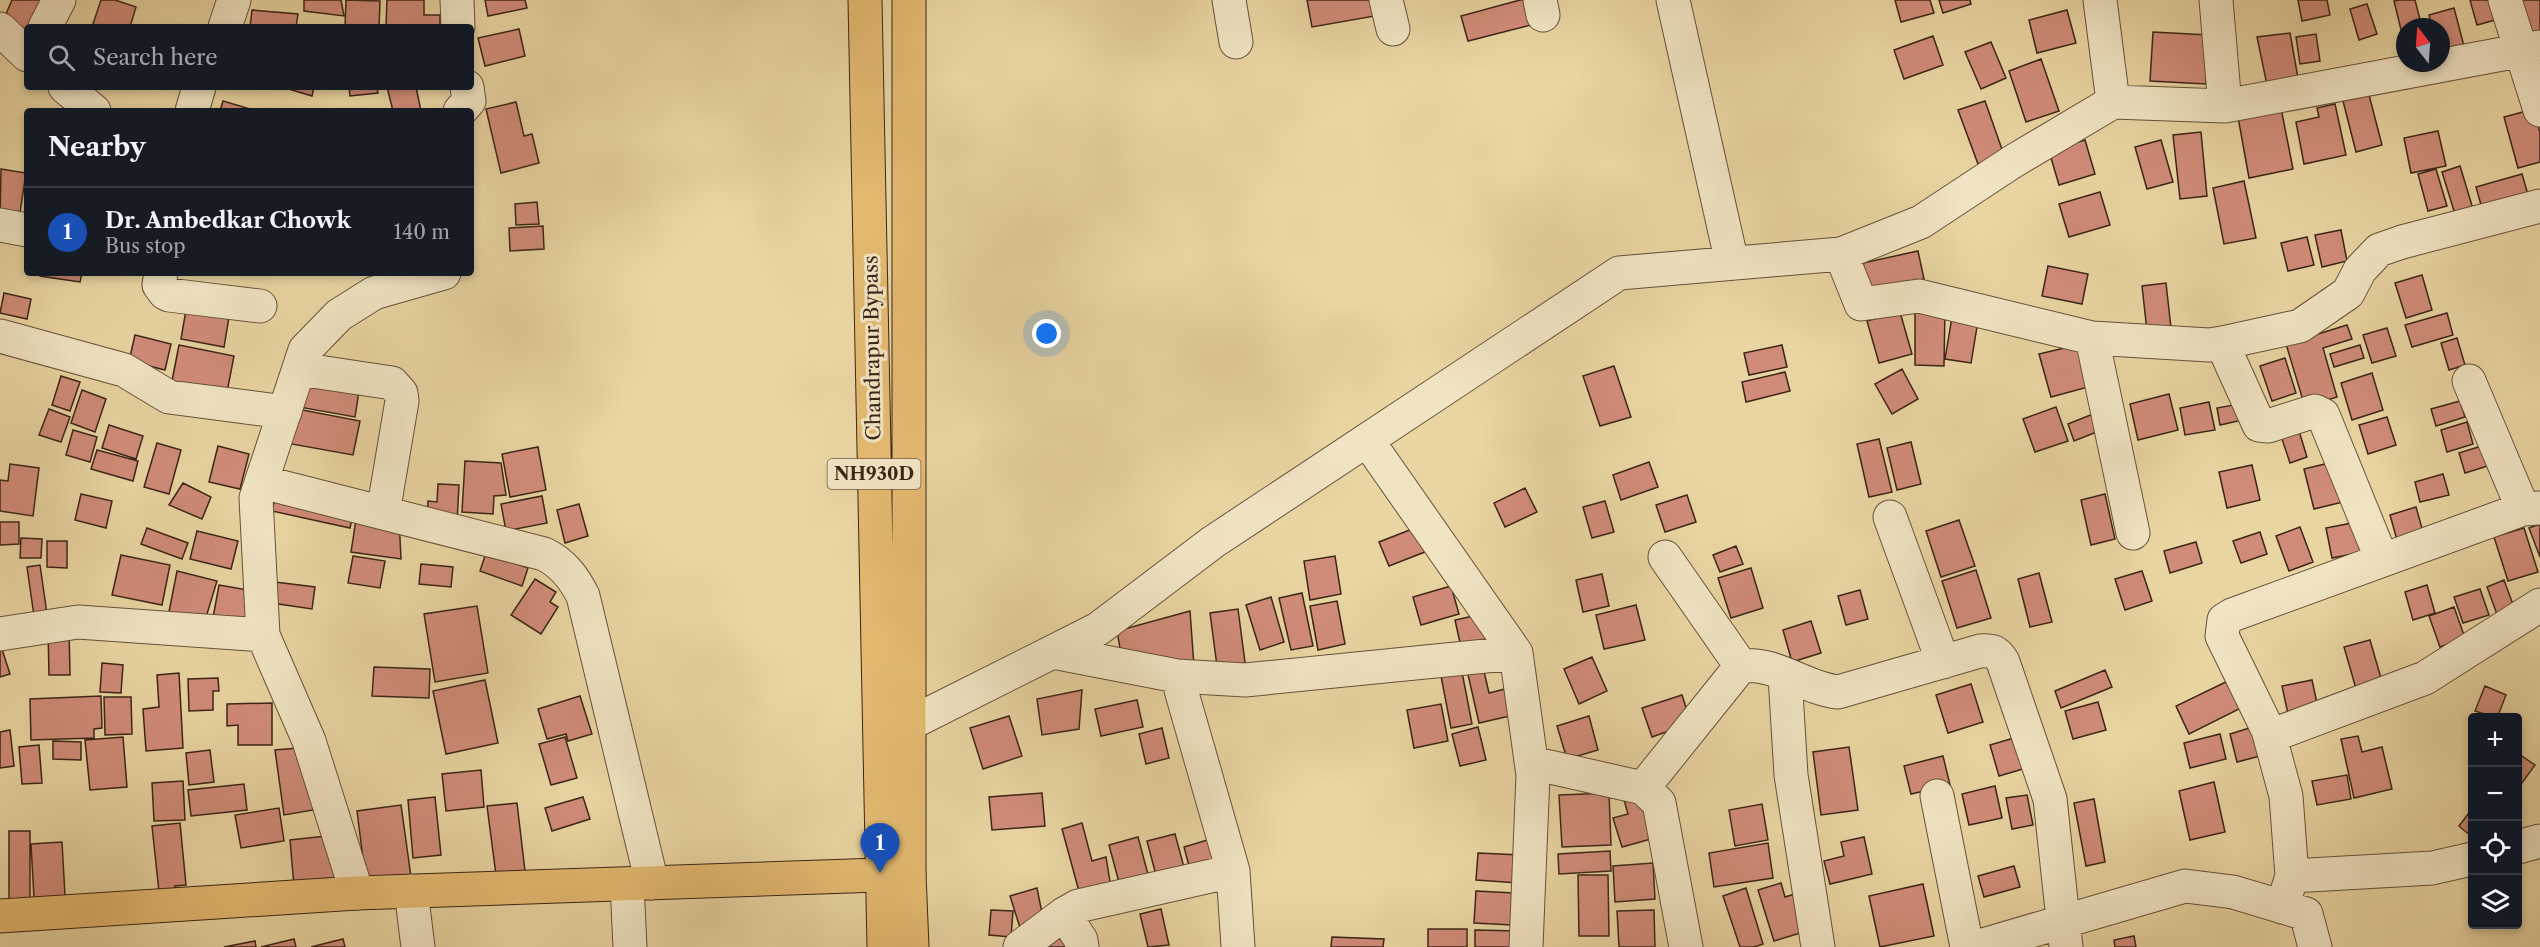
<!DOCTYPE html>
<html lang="en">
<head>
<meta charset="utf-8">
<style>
  :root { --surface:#171b24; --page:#20242c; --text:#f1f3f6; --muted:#9ea1a6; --line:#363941; --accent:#0b8043 }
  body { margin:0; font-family:"Libre Caslon Text",serif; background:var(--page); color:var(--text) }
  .controls { position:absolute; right:18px; bottom:18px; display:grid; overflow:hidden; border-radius:6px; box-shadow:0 3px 9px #0003 }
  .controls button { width:54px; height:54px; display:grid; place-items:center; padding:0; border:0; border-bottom:2px solid var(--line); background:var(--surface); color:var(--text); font:30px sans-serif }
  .compass { position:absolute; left:2396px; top:18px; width:54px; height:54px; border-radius:50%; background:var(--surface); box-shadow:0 3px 9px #0003; rotate:343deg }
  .you { position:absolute; left:1047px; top:334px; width:21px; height:21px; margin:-15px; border:4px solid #fff; border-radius:50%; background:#1a73e8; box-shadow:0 0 0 9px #1a73e833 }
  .badge { display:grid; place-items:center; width:39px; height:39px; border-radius:50%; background:var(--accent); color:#fff; font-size:20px; font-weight:700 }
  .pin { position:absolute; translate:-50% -50px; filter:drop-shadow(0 2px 3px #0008) }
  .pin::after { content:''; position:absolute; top:32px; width:21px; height:18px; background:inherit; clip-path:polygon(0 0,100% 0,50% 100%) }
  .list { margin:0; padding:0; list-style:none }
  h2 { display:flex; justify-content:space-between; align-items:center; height:78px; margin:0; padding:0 24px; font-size:26px }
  h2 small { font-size:20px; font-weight:400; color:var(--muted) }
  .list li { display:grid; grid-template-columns:39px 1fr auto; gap:18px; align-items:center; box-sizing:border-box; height:90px; padding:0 24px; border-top:2px solid var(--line) }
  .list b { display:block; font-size:22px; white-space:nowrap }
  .list p { margin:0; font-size:20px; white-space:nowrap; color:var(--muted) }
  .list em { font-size:20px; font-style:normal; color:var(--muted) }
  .icon { flex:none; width:33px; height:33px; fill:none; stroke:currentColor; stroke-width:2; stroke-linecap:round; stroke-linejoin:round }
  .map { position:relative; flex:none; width:2540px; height:947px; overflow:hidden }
  .search { position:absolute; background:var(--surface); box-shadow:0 3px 9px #0003; left:24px; top:24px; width:450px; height:66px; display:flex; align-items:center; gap:15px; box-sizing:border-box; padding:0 21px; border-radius:6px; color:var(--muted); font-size:22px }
  .panel { position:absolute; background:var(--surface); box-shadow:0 3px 9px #0003; left:24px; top:108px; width:450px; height:168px; border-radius:6px }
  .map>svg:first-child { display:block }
  .building { fill:#d18c79; stroke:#3b2517; stroke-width:1.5 }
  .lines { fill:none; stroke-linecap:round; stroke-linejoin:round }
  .minor-casing { stroke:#66513a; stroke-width:35 }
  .major-casing { stroke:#3b2517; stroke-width:35 }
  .highway-casing { stroke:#3b2517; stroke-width:35 }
  .minor { stroke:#f1e4c3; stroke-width:33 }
  .major { stroke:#e4ba71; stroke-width:33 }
  .highway { stroke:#e4ba71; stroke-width:33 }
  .labels { text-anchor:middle; stroke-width:6; stroke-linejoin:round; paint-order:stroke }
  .shield { fill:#f1e4c3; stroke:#725e4b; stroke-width:1.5 }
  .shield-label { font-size:18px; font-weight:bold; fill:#3b2517 }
  .street-label { font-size:20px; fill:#3b2517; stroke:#f1e4c3 }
</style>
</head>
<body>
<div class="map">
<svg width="2540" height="947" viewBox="0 0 2540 947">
  <rect width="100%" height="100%" fill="#e9d5a2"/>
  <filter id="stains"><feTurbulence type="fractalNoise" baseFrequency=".00333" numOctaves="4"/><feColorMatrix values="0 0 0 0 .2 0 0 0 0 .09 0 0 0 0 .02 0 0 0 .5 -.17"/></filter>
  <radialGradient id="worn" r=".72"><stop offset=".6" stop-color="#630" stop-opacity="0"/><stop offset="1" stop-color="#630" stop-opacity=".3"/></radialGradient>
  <path class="building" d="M12,0H52L36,27H27V34L6,14Z
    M101,0H115L136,7L130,27H92Z
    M304,0H341L344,16L304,11Z
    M346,0L380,1L379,27H345Z
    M387,0H424V15H440V27H386Z
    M485,0H525L527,8L488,16Z
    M1307,0H1372L1375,16L1312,27Z
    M1520,0H1528L1535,24L1468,41L1461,16Z
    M1895,0H1930L1934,13L1901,22Z
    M1939,0H1970L1971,4L1943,13Z
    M2298,0H2327L2330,15L2302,21Z
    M2399,0H2415L2422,27H2405V46L2394,1Z
    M2470,0H2494L2499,19L2477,25Z
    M2513,0H2540V37L2525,41Z
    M2367,4L2377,34L2359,40L2350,9Z
    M2454,8L2464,46L2441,51V27H2432L2429,15Z
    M252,10L298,14L296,27H250Z
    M2067,10L2076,43L2037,53L2029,20Z
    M519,29L525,56L485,66L478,38Z
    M2153,32L2209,35L2206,84L2150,81Z
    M2290,33L2298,78L2267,85L2257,37Z
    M2316,34L2320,61L2300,64L2296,37Z
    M1933,36L1943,65L1904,79L1894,50Z
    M1991,42L2006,78L1981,89L1965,52Z
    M2041,59L2059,111L2026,122L2009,71Z
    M282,87H314L312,96Z
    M349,87H377L378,93L350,96Z
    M387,87H416L421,111H393Z
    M2368,91L2382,145L2356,152L2342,97Z
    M223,101L257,111H220Z
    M1985,101L2004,155L1978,164L1958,110Z
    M516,102L524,136L532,134L539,163L501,173L486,109Z
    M2335,104L2346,155L2304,164L2296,122L2319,117L2317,108Z
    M2281,108L2293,169L2249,178L2238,117Z
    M2534,109L2540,133V162L2518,168L2504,117Z
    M2438,131L2446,166L2411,173L2404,138Z
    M2201,132L2207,196L2180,199L2173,135Z
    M2085,140L2095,174L2059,185L2049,151Z
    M2161,140L2173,182L2147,189L2135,147Z
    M2460,166L2473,209L2455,214L2442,172Z
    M1,169L26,173L19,219L0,216Z
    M2436,169L2447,206L2428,211L2418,174Z
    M2522,174L2531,205L2485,219L2476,187Z
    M2244,181L2256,238L2224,244L2213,188Z
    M2100,192L2110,225L2069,237L2059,204Z
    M537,202L539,224L516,225L515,204Z
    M543,226L544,249L510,251L509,228Z
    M2341,230L2347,261L2322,267L2315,235Z
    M2307,237L2314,265L2288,271L2281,243Z
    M1918,251L1924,279L1869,291L1863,263Z
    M2048,266L2088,274L2082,304L2042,296Z
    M40,273H82L80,282L40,276Z
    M2422,275L2432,310L2406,318L2395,283Z
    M2166,283L2171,328L2147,331L2142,286Z
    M4,293L31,299L27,319L0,313Z
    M187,304L230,311L224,347L181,339Z
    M1915,308H1945L1944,366L1915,365Z
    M1900,312L1912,354L1879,363L1867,321Z
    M2447,313L2453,335L2412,347L2405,325Z
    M1952,317L1978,321L1971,363L1945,359Z
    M2347,325L2352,339L2323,348L2337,397L2305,407L2286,344Z
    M2387,328L2396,356L2372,363L2363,335Z
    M135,335L171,344L165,370L129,361Z
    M2457,338L2465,365L2449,370L2441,343Z
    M179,345L234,356L227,392L172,381Z
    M1782,345L1787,367L1749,375L1744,353Z
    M2077,345L2088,387L2051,397L2039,354Z
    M2360,345L2364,358L2334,367L2330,354Z
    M2285,358L2296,393L2272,401L2260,366Z
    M1614,366L1631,417L1600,426L1583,376Z
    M1902,369L1918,399L1892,414L1875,384Z
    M1785,372L1790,391L1746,402L1742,382Z
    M2372,373L2383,410L2352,420L2341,383Z
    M61,376L80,382L70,411L52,405Z
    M304,381L359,391L355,417L299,407Z
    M82,390L106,399L95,432L71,423Z
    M2169,394L2178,430L2138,440L2130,404Z
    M2460,401L2465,417L2436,426L2431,409Z
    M2209,402L2215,430L2185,435L2180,408Z
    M2244,403L2247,419L2220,425L2217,408Z
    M2056,407L2068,441L2035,452L2023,419Z
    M292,408L360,421L353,455L286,443Z
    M49,409L70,417L61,442L39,435Z
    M2098,412L2104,429L2074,441L2068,424Z
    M2387,417L2396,445L2368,454L2359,425Z
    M2467,422L2473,444L2447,452L2441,430Z
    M109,425L143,436L136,459L102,448Z
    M73,430L97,437L90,462L66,455Z
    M2299,431L2307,457L2290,463L2281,436Z
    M1879,439L1892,492L1869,497L1857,444Z
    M1911,442L1921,484L1897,490L1887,448Z
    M157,443L181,450L169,494L144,487Z
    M2488,444L2494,464L2465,473L2459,453Z
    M218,446L249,454L240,489L209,482Z
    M538,447L546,490L510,497L502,454Z
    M97,450L138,461L133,481L91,469Z
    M465,461L501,463L506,495L494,496L493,514L462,512Z
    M1649,462L1658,487L1621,500L1613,475Z
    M2333,462L2343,502L2314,509L2304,469Z
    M10,464L39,468L33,516L0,511V480L8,481Z
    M2252,465L2260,500L2227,508L2219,472Z
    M2443,474L2449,495L2420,502L2415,482Z
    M183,483L211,497L202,519L169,505Z
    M438,484L459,485L457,522L427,521L428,501L437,502Z
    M1525,488L1537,512L1505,527L1494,503Z
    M276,493L354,510L350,528L272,511Z
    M81,494L112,501L106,528L75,520Z
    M2105,494L2115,539L2091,545L2081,500Z
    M1687,495L1696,522L1665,532L1656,505Z
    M542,496L547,523L506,531L501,504Z
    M1605,501L1614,532L1592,538L1583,507Z
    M579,504L588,536L565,543L557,510Z
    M2416,507L2425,539L2399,547L2390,515Z
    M357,513L399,518L401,559L351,552Z
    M1959,520L1975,566L1941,577L1926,531Z
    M0,522H19V544L0,545Z
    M2357,522L2363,552L2332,558L2326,528Z
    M2540,524V557L2529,528Z
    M1420,526L1430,550L1389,566L1379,542Z
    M2300,527L2313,562L2289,571L2276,536Z
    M147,528L188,543L182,559L141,544Z
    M2524,528L2538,572L2508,581L2494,537Z
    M197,531L238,541L231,569L190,559Z
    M2260,532L2267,554L2241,563L2233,541Z
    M21,538L42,539L41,558H20Z
    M47,541H67V568L47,567Z
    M2196,542L2202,563L2170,573L2164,551Z
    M1736,546L1743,564L1720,572L1713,555Z
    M486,553L528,568L522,586L480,571Z
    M121,555L170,565L162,605L112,595Z
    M353,556L385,561L380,588L348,583Z
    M1335,556L1341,594L1310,600L1304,561Z
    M421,564L453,567L451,587L419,584Z
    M40,565L48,621L35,623L27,567Z
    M1751,568L1763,608L1731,618L1718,578Z
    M1976,570L1991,618L1957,628L1942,581Z
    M177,571L217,581L204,624L168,617Z
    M2142,571L2152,601L2125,610L2115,579Z
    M2039,573L2052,622L2030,627L2018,579Z
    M1602,574L1609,606L1583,612L1576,580Z
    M535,579L556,592L550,602L558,607L541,634L511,615Z
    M2504,580L2515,610L2498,617L2487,587Z
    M275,582L315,587L312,609L272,603Z
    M219,585L254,591L248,629L212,623Z
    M2427,585L2435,613L2413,620L2405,592Z
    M1451,586L1459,614L1421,625L1413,597Z
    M2480,589L2489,615L2463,623L2454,597Z
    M1860,590L1868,619L1846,625L1838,596Z
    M1302,593L1313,646L1291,650L1279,598Z
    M1271,597L1284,642L1260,650L1246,605Z
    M1337,601L1345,644L1318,650L1310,606Z
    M1636,605L1645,640L1604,649L1596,615Z
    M477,606L488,673L435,682L424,614Z
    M2454,607L2465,638L2440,647L2429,616Z
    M1238,609L1246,670L1218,674L1210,613Z
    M1190,611L1194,666L1120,648L1117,631Z
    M1487,613L1495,649L1463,656L1455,620Z
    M1811,621L1821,653L1792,662L1783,630Z
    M69,629L70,675H49L48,630Z
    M2370,640L2383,685L2357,692L2344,647Z
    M0,643L10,674L0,677Z
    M1592,657L1607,691L1579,704L1564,669Z
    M102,663L123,665L121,693L100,692Z
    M374,667L430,669L429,698L372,696Z
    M1483,667L1489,693L1517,686L1523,713L1479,723L1467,670Z
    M2105,670L2112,687L2061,708L2055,691Z
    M1462,672L1472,724L1451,728L1441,676Z
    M179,673L183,748L146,751L143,709L159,707L157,675Z
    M218,678L219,691H213V710L189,711L188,679Z
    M2234,678L2247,705L2189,734L2176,706Z
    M485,680L498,743L446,754L433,691Z
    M2312,680L2318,708L2288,714L2282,686Z
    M1971,684L1983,722L1948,733L1936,695Z
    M2485,686L2506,695L2497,718L2475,711Z
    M1082,690L1079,729L1042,735L1037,699Z
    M1682,695L1691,723L1652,737L1642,708Z
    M101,696L102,728L94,729V738L31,740L30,699Z
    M580,696L592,734L568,741L566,734L547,739L538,709Z
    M104,697H131L132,734L105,735Z
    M1137,700L1143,727L1101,736L1095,709Z
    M2098,702L2106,730L2073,739L2065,711Z
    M272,703V745H238V725L227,726V704Z
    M1441,704L1448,741L1414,748L1407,710Z
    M1009,716L1022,756L983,769L970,728Z
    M1589,716L1598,750L1567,759L1557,726Z
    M2256,726L2264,755L2237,762L2230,734Z
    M1478,727L1486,760L1460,766L1452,734Z
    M1162,728L1169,758L1146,764L1139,734Z
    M10,730L14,766L0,768V732Z
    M2220,734L2226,759L2190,768L2184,743Z
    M2024,735L2033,766L1999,776L1990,745Z
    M2358,736L2362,752L2382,747L2392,789L2354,798L2341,739Z
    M123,737L127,787L90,790L85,740Z
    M565,737L577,778L551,785L539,744Z
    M53,741L81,742V760L53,759Z
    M39,745L42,783L22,784L19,747Z
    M1849,747L1858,810L1821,815L1813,752Z
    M298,748L319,809L284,815L275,750Z
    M210,750L214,782L189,785L186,753Z
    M2519,754L2535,765L2519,787L2518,756Z
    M1943,756L1950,785L1911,794L1904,766Z
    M481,770L484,807L446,811L442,774Z
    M2347,775L2351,799L2317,805L2312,781Z
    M183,781L185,820L154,821L152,783Z
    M2214,782L2225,832L2190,840L2179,791Z
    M244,784L247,810L191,816L188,790Z
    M1995,786L2002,818L1969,825L1962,794Z
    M1042,793L1045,826L992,830L989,797Z
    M1609,793L1611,845L1562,847L1559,795Z
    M1622,793L1653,802L1662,836L1622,847L1613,818L1628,814Z
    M2027,795L2033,825L2012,829L2006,798Z
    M435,797L441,855L413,858L408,800Z
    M583,797L590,819L552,831L545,808Z
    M2094,799L2105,862L2086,866L2074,803Z
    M517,803L525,871L496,875L487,806Z
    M1762,804L1768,840L1735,846L1729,810Z
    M401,805L411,877L366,883L357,811Z
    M279,808L284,841L241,848L235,815Z
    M2472,809V837L2459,826Z
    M180,823L186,885L175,886L176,890L159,892L152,826Z
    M1082,823L1092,861L1106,857L1111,888L1080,895L1062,829Z
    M9,831H30V899H9Z
    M1175,834L1185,871L1157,879L1147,841Z
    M335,835L340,881L294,886L290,840Z
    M1138,837L1149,878L1120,886L1109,845Z
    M1864,837L1872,874L1830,884L1824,861L1844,856L1841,842Z
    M1214,838L1222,869L1192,877L1184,847Z
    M62,842L65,896L34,898L31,844Z
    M1768,843L1773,878L1714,887L1709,853Z
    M1610,851L1611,871L1559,874L1558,854Z
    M1478,853L1521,855L1519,883L1476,880Z
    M1653,863L1655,899L1615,902L1613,866Z
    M2014,866L2020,887L1984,897L1978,876Z
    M1578,875H1608L1609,936H1579Z
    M1781,883L1785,897L1795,894L1807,931L1774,941L1758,890Z
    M1923,884L1934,936L1880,947L1869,896Z
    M1037,888L1044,923L1023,937L1010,896Z
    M1746,888L1763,944L1754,947H1740L1723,896Z
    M1476,891L1514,893L1512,925L1474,923Z
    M1161,909L1169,945L1148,947L1140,914Z
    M991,910L1013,911L1011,937L989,935Z
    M1654,910L1655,947H1619L1617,911Z
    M1066,929L1067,947H1041Z
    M1428,929H1467V947H1428Z
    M1475,930L1519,931V947H1475Z
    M2134,936L2136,947H2115L2114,940Z
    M1332,937L1384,939L1383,947H1331Z
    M294,939L296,947H261Z
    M343,939L345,947H311Z
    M255,941L256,947H224Z"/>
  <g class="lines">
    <defs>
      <path id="minor" d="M457,0L458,27
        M1229,0L1236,42
        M1386,0L1393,29
        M1540,0L1543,15
        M1673,0L1732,263
        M2100,0L2113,102L2225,106L2540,47
        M2216,0L2225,106
        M2505,0L2540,110
        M45,27L59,0
        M225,27L234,0
        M0,29L27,55
        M65,87L94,111
        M192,111L199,87
        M460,111L469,101L467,87
        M0,225L27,230
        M1841,254L1861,304L1919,296L2092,338L2209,345L2222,343L2300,326L2348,293L2360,270L2379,250L2402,242L2540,206
        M161,273L159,285L165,293L169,295L260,306
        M0,336L124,370L169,397L285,412
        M2092,338L2133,533
        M2222,343L2259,425L2268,426L2315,411L2323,415L2382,560
        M299,369L392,383L401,393L402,401L383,513
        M2469,381L2523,509
        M1367,440L1516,653L1533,775L1526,947
        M262,482L544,554C563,563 574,578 583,596L652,883
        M1890,517L1943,662
        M1665,557L1741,666
        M0,634L78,622L263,635
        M1053,652L1177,676L1245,680L1516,653
        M1177,676L1233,871L1238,947
        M1785,676L1791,775L1818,947
        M909,724L1098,629L1213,542L1619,273L1841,254L1921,222L2012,162L2113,102
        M2270,736L2425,678L2540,605
        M1532,763L1643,788L1659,803L1686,947
        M1643,788L1741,666C1774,661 1806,689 1838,692L1980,651C1992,650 1997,651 2003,662L2050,799L2066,947
        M1937,796L1967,947
        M2518,847L2540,841
        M2292,876L2432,868L2472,859
        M627,884L630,947
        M411,891L418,947
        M357,893L309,741L263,635L256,498L305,350L339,315L374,293L444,273
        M2282,907L2292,876L2286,796L2268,730L2222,636L2224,620L2232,615L2523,509L2540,508
        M1064,914L1081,940L1082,947
        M1020,947L1064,914L1078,906L1233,871
        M1976,947L2185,886L2233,892L2306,914L2315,947"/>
      <path id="major" d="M0,916L357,893L909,874"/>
      <path id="highway" d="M865,0L884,947
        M909,0V874L912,947"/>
    </defs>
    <use href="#minor" class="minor-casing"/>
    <use href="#major" class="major-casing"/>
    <use href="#highway" class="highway-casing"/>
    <use href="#minor" class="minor"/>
    <use href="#major" class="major"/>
    <use href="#highway" class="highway"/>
  </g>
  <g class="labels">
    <rect class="shield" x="827.5" y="459" width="93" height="30" rx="4.5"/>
    <g class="shield-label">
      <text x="874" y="480">NH930D</text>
    </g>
    <g class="street-label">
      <text transform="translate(872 348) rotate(-91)" y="7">Chandrapur Bypass</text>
    </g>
  </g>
  <rect width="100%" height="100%" filter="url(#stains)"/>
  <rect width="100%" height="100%" fill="url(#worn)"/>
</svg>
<div class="controls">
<button>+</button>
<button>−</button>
<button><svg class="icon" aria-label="locate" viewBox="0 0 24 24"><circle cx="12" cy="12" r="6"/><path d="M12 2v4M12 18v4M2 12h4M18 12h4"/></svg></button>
<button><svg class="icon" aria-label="layers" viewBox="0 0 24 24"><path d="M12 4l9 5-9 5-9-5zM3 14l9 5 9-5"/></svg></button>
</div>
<svg class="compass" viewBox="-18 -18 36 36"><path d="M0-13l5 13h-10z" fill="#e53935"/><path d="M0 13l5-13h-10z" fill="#9ea1a6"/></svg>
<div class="you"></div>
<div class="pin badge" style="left:880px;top:873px;background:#1a4fb4">1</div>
<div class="search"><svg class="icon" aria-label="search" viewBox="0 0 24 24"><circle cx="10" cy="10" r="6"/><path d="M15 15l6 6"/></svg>Search here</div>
<section class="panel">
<h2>Nearby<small></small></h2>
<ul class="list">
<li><span class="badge" style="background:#1a4fb4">1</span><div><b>Dr. Ambedkar Chowk</b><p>Bus stop</p></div><em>140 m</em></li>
</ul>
</section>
</div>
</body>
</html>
